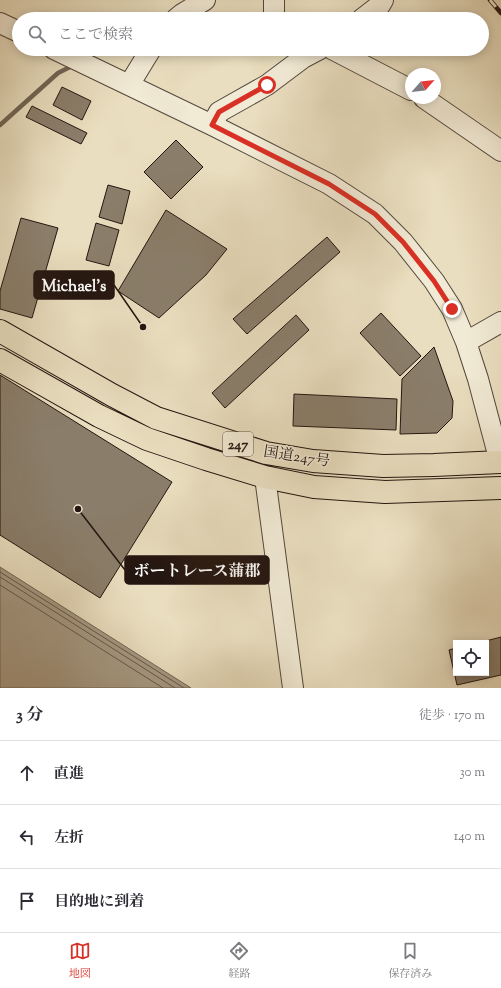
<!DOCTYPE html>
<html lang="ja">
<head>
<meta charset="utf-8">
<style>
  :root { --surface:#fff; --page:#f2f2f3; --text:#2b2b33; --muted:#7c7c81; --line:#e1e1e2; --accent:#d93025 }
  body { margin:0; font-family:"Sorts Mill Goudy","Noto Serif JP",serif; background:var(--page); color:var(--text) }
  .controls { position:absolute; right:12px; bottom:12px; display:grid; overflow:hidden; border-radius:0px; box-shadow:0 2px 10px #0003 }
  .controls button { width:36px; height:36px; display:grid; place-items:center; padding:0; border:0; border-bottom:1px solid var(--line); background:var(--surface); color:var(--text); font:20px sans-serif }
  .compass { position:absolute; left:405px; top:68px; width:36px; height:36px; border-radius:50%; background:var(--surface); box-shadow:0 2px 10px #0003; rotate:63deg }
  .stop { position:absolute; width:12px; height:12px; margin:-9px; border:3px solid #d93025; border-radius:50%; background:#fff }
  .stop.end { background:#d93025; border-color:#fff; box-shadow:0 1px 4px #0008 }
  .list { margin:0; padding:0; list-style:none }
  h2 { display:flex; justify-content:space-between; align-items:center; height:52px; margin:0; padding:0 16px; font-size:17px }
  h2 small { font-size:13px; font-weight:400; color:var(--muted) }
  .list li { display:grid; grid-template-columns:26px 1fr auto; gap:12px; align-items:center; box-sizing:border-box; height:64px; padding:0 16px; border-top:1px solid var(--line) }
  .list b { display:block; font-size:15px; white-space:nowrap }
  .list em { font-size:13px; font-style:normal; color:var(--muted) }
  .icon { flex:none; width:22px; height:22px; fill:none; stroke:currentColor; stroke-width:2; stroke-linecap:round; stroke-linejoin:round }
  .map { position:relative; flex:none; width:501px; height:688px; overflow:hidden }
  .search { position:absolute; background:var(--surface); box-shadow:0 2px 10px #0003; left:12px; right:12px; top:12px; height:44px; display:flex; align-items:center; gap:10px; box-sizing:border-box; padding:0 14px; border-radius:22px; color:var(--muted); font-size:15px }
  .sheet { height:244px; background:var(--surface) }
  nav { display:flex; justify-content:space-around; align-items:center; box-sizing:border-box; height:56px; border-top:1px solid var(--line); background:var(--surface); font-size:11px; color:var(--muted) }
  nav a { display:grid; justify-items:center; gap:2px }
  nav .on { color:var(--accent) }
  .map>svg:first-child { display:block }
  .water { fill:#a69a84; stroke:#726556 }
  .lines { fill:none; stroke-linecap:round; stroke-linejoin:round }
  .shore { stroke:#64584a; stroke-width:1 }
  .stream { stroke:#726556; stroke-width:4.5 }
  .building { fill:#8a7e6b; stroke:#231510 }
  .minor-casing { stroke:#54473c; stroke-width:22 }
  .highway-casing { stroke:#231510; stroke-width:24 }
  .minor { stroke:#f1ead5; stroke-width:20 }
  .highway { stroke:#e9debf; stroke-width:22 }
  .rail-casing { stroke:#231510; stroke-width:4.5 }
  .rail { stroke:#f1ead5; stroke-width:3; stroke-dasharray:9; stroke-linecap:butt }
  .route { stroke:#d93025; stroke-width:5 }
  .labels { text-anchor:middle; stroke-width:3; stroke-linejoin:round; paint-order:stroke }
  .shield { fill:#f1ead5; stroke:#61554b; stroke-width:1 }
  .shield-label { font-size:14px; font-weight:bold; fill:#231510 }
  .street-label { font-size:15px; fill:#231510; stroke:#f1ead5 }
  .leader { fill:none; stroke:#231510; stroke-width:1.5 }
  .callout-dot { fill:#231510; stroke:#f1ead5; stroke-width:1.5 }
  .callout { fill:#231510; stroke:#231510; stroke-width:1.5 }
  .callout-label { font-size:16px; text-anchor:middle; font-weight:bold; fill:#fff }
</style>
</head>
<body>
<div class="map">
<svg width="501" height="688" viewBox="0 0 501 688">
  <rect width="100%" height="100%" fill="#e9debf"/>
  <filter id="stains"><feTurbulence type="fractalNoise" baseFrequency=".005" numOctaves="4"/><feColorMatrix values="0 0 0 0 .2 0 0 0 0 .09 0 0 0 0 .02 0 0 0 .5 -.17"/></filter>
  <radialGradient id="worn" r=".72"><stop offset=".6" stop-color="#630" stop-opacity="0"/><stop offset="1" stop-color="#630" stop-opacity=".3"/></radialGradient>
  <path class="water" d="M0,567L191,688H0Z"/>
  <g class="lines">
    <path class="shore" d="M0,572L184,688
      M0,577L175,688
      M0,585L163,688"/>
    <path class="stream" d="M86,58L104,49
      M0,125L58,73L74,65"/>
  </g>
  <path class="building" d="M62,87L91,101L82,120L53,105Z
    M32,106L87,133L81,144L26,117Z
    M176,140L203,167L171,199L144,172Z
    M108,185L130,191L122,224L99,217Z
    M166,210L227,249L206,275L159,318L118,291Z
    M21,218L58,228L32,318L0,309V291Z
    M96,223L119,230L109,266L86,260Z
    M327,237L340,252L247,334L233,319Z
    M381,313L421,356L400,376L360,333Z
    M296,315L309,330L225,408L212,393Z
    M434,347L453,401L452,418L437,433L400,434L402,379Z
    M0,375L172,482L100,598L0,535Z
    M294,394L397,399L396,430L293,426Z
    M501,637V675L457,685L449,650L456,648V673H486V643H478Z"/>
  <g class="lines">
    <defs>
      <path id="minor" d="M274,0V19
        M176,19L182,14L205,0
        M362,19L380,5L383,0
        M0,23L19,32
        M54,49L212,125L329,184L375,214L403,242L434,281L452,309L466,342L478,379L500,462
        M332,49L411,90
        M129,85L151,49
        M424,98L501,151
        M212,125L219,112L267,85L303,58L320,49
        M466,342L501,322
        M265,477L293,688"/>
      <path id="highway" d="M0,331L112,395L156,418L266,453L313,461L383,466L434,465L501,462
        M0,360L99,416L147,439L206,459L265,477L314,487L385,492L501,488"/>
    </defs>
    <use href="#minor" class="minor-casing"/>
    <use href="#highway" class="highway-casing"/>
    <use href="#minor" class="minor"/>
    <use href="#highway" class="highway"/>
    <defs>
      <path id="rail" d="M490,0L501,13"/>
    </defs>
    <use href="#rail" class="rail-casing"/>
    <use href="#rail" class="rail"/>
  </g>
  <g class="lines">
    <path class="route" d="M267,85L219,112L212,125L329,184L375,214L403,242L434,281L452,309"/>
  </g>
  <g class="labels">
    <rect class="shield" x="223" y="432" width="30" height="24" rx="3"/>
    <g class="shield-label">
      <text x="238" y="449">247</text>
    </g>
    <g class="street-label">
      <text transform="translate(297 456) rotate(9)" y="5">国道247号</text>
    </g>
  </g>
  <path class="leader" d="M143 327L114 285M78 509L125 570"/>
  <g class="callout-dot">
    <circle cx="143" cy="327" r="4"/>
    <circle cx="78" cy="509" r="4"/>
  </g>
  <g class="callout">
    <rect x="34" y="271" width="80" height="28" rx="4"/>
    <rect x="125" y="556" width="144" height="28" rx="4"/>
  </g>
  <g class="callout-label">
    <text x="74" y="291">Michael's</text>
    <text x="197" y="576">ボートレース蒲郡</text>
  </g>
  <rect width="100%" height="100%" filter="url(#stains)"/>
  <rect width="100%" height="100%" fill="url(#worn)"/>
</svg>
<div class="controls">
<button><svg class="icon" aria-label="locate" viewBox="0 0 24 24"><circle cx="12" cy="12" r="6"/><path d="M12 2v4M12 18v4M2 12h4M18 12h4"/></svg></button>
</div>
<svg class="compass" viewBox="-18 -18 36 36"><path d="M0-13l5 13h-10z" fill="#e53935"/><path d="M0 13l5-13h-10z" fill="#7c7c81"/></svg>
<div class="stop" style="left:267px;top:85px"></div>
<div class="stop end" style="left:452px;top:309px"></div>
<div class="search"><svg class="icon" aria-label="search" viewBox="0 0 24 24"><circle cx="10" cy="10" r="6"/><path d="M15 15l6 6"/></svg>ここで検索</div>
</div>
<section class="sheet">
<h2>3 分<small>徒歩 · 170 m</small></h2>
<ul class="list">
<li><svg class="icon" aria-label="ahead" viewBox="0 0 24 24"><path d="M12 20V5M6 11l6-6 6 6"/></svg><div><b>直進</b></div><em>30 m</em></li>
<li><svg class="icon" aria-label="left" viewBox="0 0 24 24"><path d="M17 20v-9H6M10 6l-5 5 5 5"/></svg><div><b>左折</b></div><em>140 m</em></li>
<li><svg class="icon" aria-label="arrive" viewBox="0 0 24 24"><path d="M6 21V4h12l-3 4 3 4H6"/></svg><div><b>目的地に到着</b></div></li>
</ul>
</section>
<nav>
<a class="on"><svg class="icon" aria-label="map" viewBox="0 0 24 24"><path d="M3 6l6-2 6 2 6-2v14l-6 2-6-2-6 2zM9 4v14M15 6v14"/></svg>地図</a>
<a><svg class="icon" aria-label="directions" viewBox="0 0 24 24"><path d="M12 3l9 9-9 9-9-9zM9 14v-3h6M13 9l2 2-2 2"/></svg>経路</a>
<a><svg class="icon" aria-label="saved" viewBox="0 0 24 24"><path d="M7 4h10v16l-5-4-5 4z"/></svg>保存済み</a>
</nav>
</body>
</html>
